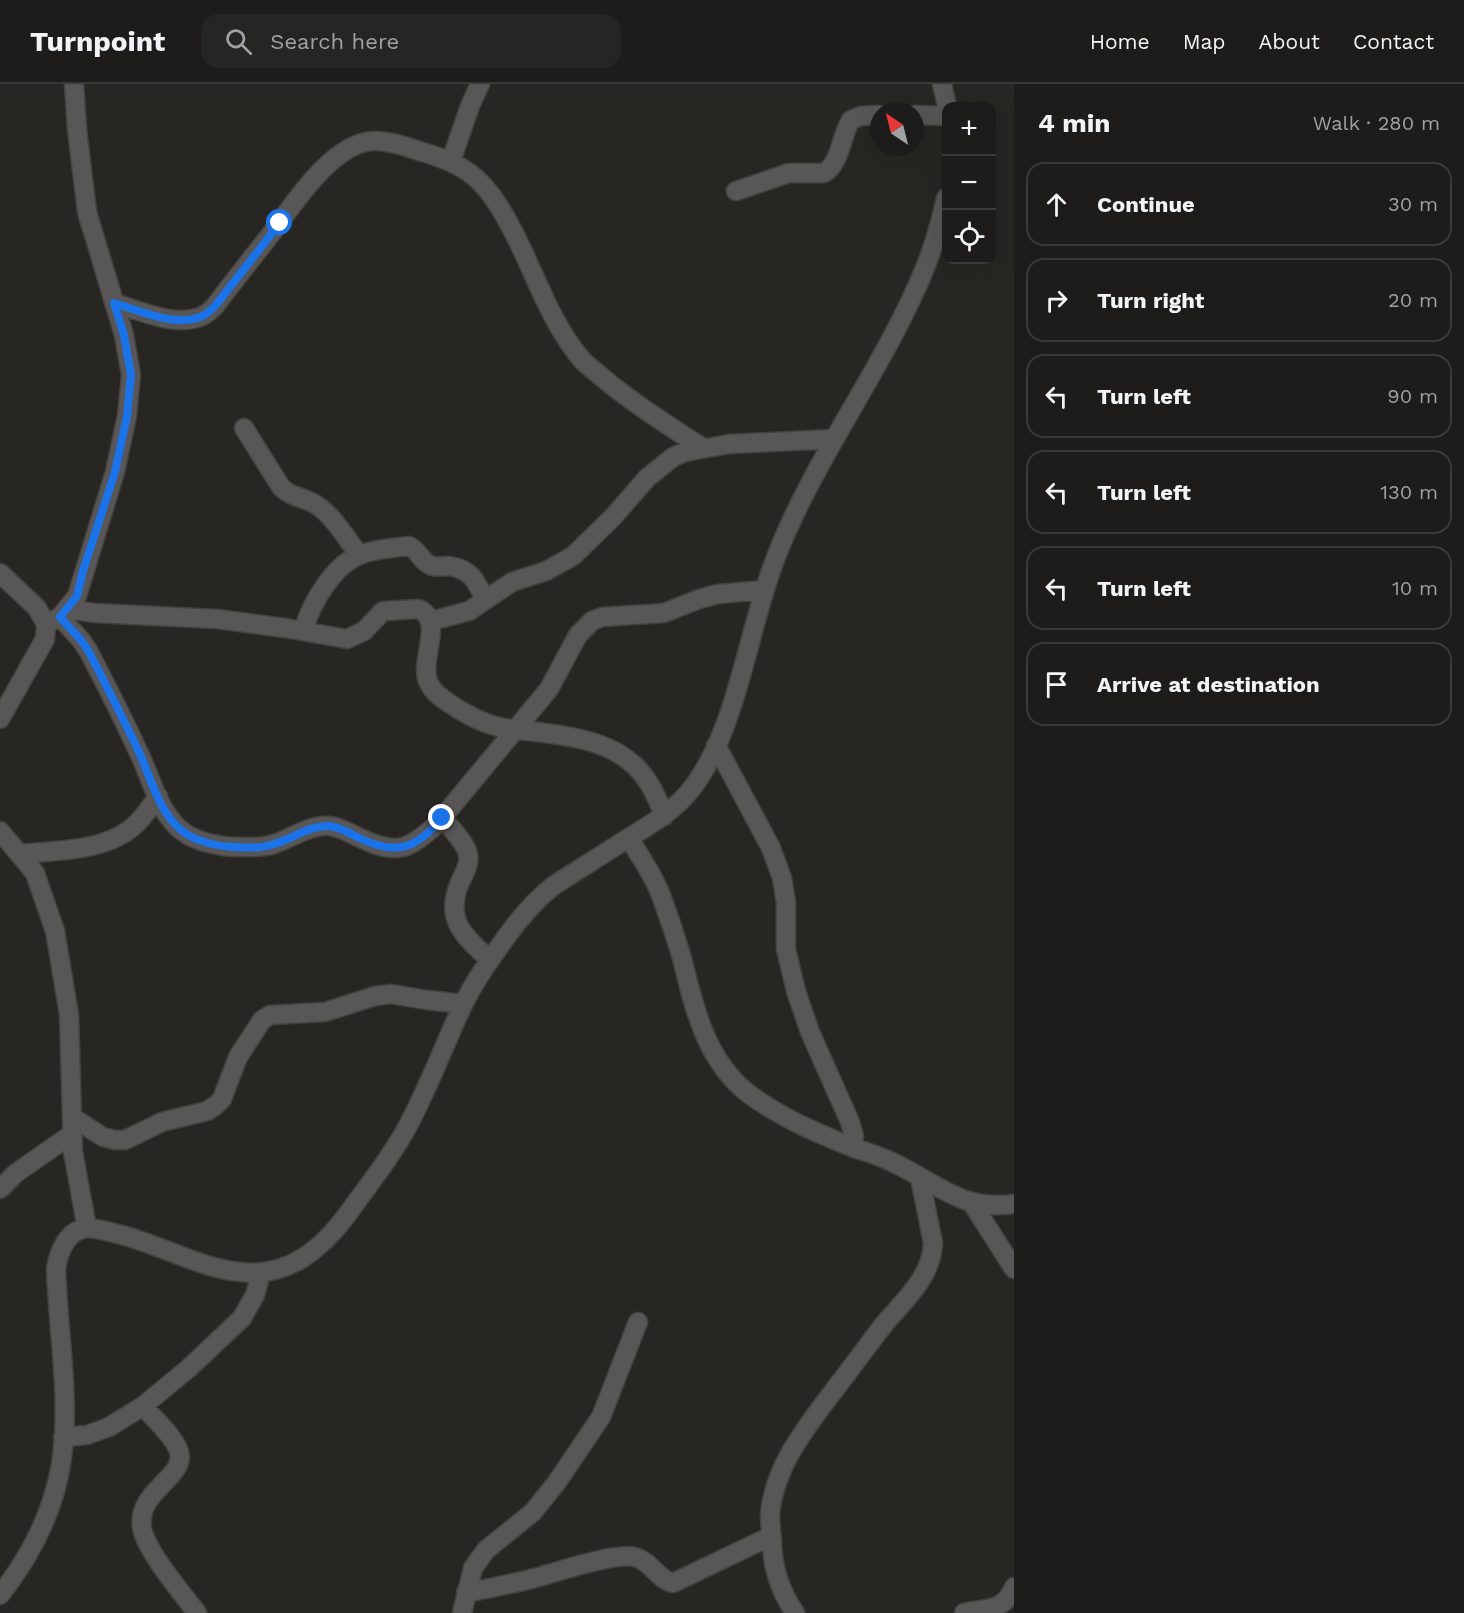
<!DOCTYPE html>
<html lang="en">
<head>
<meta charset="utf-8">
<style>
  :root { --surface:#1d1c1a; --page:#252523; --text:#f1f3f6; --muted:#a0a1a2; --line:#3b3a39 }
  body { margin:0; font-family:"Work Sans",sans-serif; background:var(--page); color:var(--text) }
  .controls { position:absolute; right:18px; top:18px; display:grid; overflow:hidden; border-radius:12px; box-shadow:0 6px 24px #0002 }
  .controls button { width:54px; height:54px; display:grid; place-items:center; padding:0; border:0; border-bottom:2px solid var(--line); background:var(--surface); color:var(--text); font:30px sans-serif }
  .compass { position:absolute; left:870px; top:18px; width:54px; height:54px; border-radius:50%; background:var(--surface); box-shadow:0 6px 24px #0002; rotate:325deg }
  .stop { position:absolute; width:18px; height:18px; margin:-14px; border:4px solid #1a73e8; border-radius:50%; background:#fff }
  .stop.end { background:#1a73e8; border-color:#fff; box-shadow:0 2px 6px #0008 }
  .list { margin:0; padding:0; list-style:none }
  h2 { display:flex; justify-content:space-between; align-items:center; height:78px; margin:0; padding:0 24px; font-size:26px }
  h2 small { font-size:20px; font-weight:400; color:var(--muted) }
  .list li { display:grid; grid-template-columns:39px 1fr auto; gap:18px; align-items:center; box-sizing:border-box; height:84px; margin:0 12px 12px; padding:0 12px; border:2px solid var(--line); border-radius:18px }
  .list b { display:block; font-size:22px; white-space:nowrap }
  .list em { font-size:20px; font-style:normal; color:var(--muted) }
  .icon { flex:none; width:33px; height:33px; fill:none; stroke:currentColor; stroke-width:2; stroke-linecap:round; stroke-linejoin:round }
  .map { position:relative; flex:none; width:1014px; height:1529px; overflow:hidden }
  header { display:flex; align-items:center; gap:36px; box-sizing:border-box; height:84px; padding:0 30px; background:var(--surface); border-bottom:2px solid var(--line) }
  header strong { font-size:28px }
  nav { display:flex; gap:33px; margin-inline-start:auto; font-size:21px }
  .search { width:420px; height:54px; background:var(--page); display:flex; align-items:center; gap:15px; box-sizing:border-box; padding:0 21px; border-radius:18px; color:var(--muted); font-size:22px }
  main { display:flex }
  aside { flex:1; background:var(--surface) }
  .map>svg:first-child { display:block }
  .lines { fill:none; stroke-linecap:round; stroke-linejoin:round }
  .minor-casing { stroke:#43423e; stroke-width:21 }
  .minor { stroke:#585656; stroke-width:18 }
  .route { stroke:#1a73e8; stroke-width:8 }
</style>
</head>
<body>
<header>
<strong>Turnpoint</strong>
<div class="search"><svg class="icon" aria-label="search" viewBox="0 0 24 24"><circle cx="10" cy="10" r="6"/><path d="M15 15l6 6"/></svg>Search here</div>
<nav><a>Home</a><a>Map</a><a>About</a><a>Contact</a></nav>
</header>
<main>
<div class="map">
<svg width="1014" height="1529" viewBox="0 0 1014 1529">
  <rect width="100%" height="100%" fill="#272622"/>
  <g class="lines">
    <defs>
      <path id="minor" d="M942,0L947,22
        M915,31L946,32
        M451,77L470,22L480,0
        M736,107L789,89H824C841,79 841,51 851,36L861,32L879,31
        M114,219C139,226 173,243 200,233C206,231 211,226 215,222C233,198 252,174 271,150C293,121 332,59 373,57C390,56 409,64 426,69C461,80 480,91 500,124C531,173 544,231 582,276C588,282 596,288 603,294C634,320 669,342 703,364
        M244,344L281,403C290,413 303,413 315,420C333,431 346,454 359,471
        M0,489L37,524L46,540L45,555L0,635
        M69,525L94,529L217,535L285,544L347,555L364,547L383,527L419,525C445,537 419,576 428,597C431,606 439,612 446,617C461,628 485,641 504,644C545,650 601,650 634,681C649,695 657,713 664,732
        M60,533L81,556L89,568C106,601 123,634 138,667C151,693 158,728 182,747C196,758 220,763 238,763C249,763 264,764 274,760C292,754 311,740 330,742C339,743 348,748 356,752C395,771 406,768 437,740L549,605L578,551L592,537L602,533L664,529L699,515L718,510L764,506
        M431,537L469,527L512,498L546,487L573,472L613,433L647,394L673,373L685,368L729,360L834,355
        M46,540L60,533L77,512L115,388L127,332L131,291L124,251L87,128L77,45L74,0
        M303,547C311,520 333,480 362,470C376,465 393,464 409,462C418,466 421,477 430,481C436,484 443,482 449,482C471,485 477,498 485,516
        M716,661L771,764L782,794L786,819V865L796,907L810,948L850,1038L854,1052L853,1063
        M442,733C450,744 466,758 468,771C470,780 464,790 460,798C444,836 464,852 490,876
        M0,747L35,789L55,847L69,931L73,1068L87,1144
        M629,754C640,773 655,793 662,814C669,833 676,854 682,874C694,924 706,977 749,1010C781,1034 817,1049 854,1064C867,1068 880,1072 892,1078C938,1099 959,1127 1014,1120
        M21,770C59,766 109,768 138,738C145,731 152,721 158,712
        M72,1033L103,1053L115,1056H125L162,1038L207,1027L215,1022L222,1015L238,973L262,936L270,931L325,928L375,912L391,910L427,916L463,920
        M0,1105L16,1089L72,1050
        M972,1119L1014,1185
        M143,1322C155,1336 171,1349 178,1365C190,1393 136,1405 142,1444C146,1467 182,1509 197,1529
        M63,1353L87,1351L109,1343L143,1322L189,1284L242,1234L255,1211L261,1189
        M466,1509C489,1504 512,1500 535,1494C557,1488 615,1468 635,1473C651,1477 658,1496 673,1499L771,1452
        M0,1511C30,1473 53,1429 61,1380C71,1316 58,1249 56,1184C59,1168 67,1146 87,1144C97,1144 109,1148 118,1150C177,1164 241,1212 301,1175C326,1160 343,1137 360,1113C375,1093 391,1071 404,1049C427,1008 443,963 463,921C474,898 489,877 504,856C519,835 533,818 553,802C576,787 599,773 622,758C648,742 674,728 693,703C738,643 748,544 776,473C816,370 886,282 927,179C935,158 941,136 946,114
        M462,1529L473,1484L486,1466L533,1428L557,1398L601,1333L638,1238
        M795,1529C780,1507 772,1482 772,1456C771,1447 770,1438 770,1429C775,1381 807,1342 835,1305C852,1283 868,1261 885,1239C905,1216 932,1192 933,1159L920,1094
        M964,1529C987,1523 1003,1529 1014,1503"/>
    </defs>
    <use href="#minor" class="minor-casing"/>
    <use href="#minor" class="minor"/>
  </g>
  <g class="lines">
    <path class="route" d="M280,139L215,222C211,226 206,231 200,233C173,243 139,226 114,219L124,251L131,291L127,332L115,388L83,487L77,512L60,533L81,556L89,568C106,601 123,634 138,666C151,693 158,727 181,746C195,758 220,763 237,763C248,764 263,764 274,760C292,755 310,741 329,742C340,743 350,749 359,754C397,772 416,765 442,734"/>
  </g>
</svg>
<div class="controls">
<button>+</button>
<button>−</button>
<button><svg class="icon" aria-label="locate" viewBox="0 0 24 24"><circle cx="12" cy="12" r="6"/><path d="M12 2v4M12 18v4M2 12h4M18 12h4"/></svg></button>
</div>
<svg class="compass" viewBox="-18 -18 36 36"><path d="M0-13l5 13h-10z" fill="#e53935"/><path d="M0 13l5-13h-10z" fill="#a0a1a2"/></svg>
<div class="stop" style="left:280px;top:139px"></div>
<div class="stop end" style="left:442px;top:734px"></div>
</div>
<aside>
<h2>4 min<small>Walk · 280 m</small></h2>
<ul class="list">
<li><svg class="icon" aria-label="ahead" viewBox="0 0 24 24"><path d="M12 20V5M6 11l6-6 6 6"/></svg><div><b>Continue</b></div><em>30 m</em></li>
<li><svg class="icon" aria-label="right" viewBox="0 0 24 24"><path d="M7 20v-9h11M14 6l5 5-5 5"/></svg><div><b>Turn right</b></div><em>20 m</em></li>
<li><svg class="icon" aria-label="left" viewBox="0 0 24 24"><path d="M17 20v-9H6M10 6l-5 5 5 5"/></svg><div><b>Turn left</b></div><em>90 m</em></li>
<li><svg class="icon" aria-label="left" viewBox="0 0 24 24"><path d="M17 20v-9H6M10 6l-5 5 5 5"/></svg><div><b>Turn left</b></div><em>130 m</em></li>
<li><svg class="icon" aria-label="left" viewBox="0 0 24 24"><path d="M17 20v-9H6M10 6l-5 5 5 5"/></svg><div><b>Turn left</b></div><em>10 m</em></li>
<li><svg class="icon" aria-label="arrive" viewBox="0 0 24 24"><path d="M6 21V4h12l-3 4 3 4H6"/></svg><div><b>Arrive at destination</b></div></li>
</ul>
</aside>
</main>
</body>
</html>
